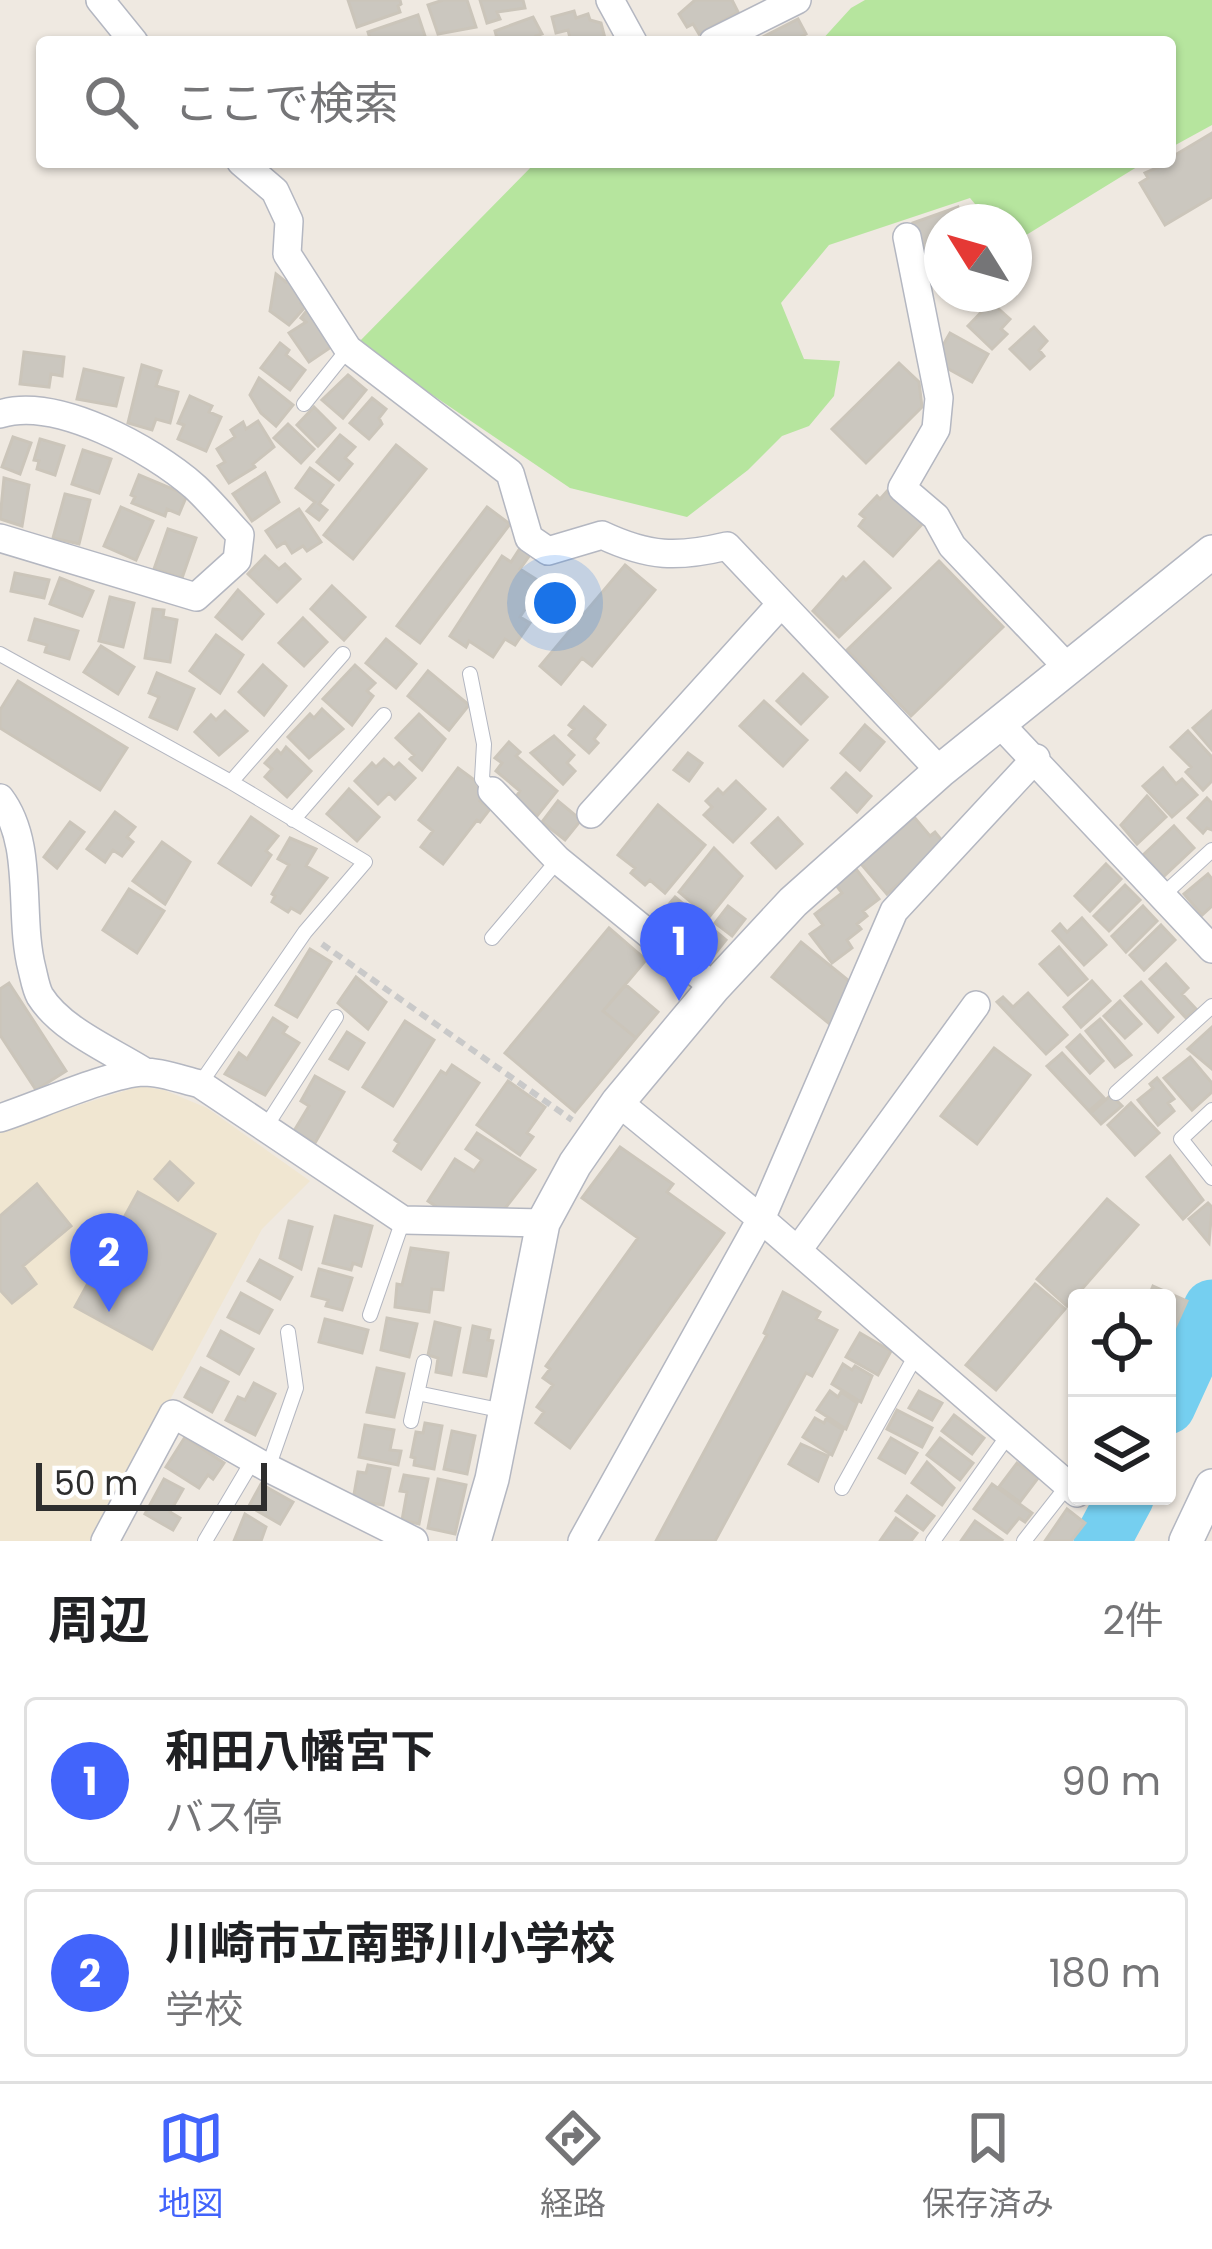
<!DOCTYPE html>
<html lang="ja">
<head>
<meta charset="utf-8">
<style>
  :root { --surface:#fff; --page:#f2f2f2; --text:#202124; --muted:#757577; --line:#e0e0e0; --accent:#4264fb }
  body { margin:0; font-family:Poppins,"Noto Sans JP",sans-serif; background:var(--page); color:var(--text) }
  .controls { position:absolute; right:36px; bottom:36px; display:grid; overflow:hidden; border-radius:12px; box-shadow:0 3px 9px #0004 }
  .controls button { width:108px; height:108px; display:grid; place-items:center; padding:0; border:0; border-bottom:3px solid var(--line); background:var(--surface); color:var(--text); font:60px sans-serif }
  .compass { position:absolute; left:924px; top:204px; width:108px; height:108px; border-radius:50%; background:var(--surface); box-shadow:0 3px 9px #0004; rotate:307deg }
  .scale { position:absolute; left:36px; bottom:30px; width:231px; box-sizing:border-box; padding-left:12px; border:6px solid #2e2e2e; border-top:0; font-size:33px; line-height:42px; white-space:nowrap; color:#2e2e2e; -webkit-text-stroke:9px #fff; paint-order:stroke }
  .you { position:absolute; left:555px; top:603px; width:42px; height:42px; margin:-30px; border:9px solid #fff; border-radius:50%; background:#1a73e8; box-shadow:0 0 0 18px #1a73e833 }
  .badge { display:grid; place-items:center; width:78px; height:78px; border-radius:50%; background:var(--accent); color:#fff; font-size:39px; font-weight:700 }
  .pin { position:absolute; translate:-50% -99px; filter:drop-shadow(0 3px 6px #0008) }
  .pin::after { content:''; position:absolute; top:63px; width:42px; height:36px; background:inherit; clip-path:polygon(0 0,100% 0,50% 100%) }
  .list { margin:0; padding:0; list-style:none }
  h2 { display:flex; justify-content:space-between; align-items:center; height:156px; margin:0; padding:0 48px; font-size:51px }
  h2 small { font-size:39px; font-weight:400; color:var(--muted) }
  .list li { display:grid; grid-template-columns:78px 1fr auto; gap:36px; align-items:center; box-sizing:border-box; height:168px; margin:0 24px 24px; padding:0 24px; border:3px solid var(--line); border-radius:12px }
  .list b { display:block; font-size:45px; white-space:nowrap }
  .list p { margin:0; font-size:39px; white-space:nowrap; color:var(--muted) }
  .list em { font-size:39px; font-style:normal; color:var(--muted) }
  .icon { flex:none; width:66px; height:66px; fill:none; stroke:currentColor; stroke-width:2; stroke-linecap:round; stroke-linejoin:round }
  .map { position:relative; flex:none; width:1212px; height:1541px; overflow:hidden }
  .search { position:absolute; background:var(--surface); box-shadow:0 3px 9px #0004; left:36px; right:36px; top:36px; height:132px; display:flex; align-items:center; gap:30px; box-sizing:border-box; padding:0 42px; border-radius:12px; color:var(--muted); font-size:45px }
  .sheet { height:540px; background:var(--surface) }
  nav { display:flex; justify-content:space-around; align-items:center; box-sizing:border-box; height:168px; border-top:3px solid var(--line); background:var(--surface); font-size:33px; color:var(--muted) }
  nav a { display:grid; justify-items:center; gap:6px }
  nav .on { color:var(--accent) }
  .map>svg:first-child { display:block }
  .education { fill:#f0e6d1 }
  .green { fill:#b6e59e }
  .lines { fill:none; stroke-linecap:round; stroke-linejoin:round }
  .river { stroke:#75cff0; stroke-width:57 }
  .building { fill:#cbc7bf; stroke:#cbc5ba; stroke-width:3 }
  .service-casing { stroke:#b4b7c1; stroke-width:16 }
  .minor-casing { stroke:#b4b7c1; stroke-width:30 }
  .tertiary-casing { stroke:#b4b7c1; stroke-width:36 }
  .path { stroke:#c9c9c9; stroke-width:6; stroke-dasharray:9 6; stroke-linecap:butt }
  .service { stroke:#fff; stroke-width:14 }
  .minor { stroke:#fff; stroke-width:27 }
  .tertiary { stroke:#fff; stroke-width:33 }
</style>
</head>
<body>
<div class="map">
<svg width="1212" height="1541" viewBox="0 0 1212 1541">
  <rect width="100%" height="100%" fill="#efe9e1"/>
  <path class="education" d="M140,1086L164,1090L207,1108L310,1181L262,1229L94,1541H0V1130Z"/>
  <path class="green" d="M865,0H1212V125L1170,148V42H820L851,8Z
    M536,162H1145L1023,237L1014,234V222H990L970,198L829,245L781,303L804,359L840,361L834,396L809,426L782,436L748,470L687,517L570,488L357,344Z"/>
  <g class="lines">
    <path class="river" d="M1167,1406L1212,1308
      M1102,1541L1126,1496"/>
  </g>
  <path class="building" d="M348,0H400L401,4L398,6L400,12L357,27Z
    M443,0H467L476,27L438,34L428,5Z
    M480,0H523L525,8L497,12L500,19L487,23Z
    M695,0H732L738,12L699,34L693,24L687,27L679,14Z
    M574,11L576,18L588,14L590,20L601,23L606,42H571L568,30L556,33L552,17Z
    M418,15L427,42H371L368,32Z
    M533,17L542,34L536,36L538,42H498L495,31Z
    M798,19L806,34L792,42H753Z
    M1212,133V197L1165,225L1140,183L1148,178L1145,173L1170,162V158Z
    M958,207L964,222H942V268L938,257L927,261L913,223Z
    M276,274L286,282L288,279L305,298L301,303L306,306L289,325L270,311Z
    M991,302L1010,319L1001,329L1007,334L992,349L968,326Z
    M308,309L331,347L309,362L289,333L306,322L301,318Z
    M1034,327L1047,341L1039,350L1044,356L1030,369L1010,349Z
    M950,333L988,354L972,382L934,361Z
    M280,343L289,350L286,355L305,370L290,390L261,368Z
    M24,352L64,357L62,376L51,374L49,387L20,384Z
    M899,363L919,382L922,407L866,463L832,429Z
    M142,365L161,371L156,386L178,392L170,423L156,419L152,430L128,423Z
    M84,369L123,378L116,406L77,399Z
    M348,375L366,390L343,418L322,400Z
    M259,378L293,405L276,426L261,413L250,395Z
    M190,396L212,406L209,412L221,417L206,451L178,439L184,425L178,423Z
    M372,398L386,409L379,418L382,424L369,439L350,423Z
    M314,407L335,428L318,446L297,425Z
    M258,421L274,447L253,464L255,467L229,483L218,466L225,462L217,449L235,437L231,430L243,422L246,429Z
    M288,424L314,449L301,463L274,438Z
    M340,435L355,447L345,458L352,464L339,480L317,462Z
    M13,437L31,443L20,474L2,467Z
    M40,439L64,446L55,475L37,469L39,461L34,460Z
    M396,445L426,469L353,559L324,535Z
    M83,450L111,459L99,493L72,484Z
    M310,468L333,485L319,504L327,510L319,520L307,511L315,502L296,488Z
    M265,473L279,502L252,521L233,494Z
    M139,475L187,495L179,514L167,509L165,516L132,503L135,497L131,495Z
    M4,478L29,485L22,526L0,519Z
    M888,490L924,522L893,556L859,526L865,518L860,514L877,496L880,499Z
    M65,494L90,500L79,544L53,538Z
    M121,507L153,521L136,560L104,546Z
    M487,507L510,524L420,643L397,626Z
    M299,509L321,542L307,551L303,546L292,553L285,542L277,547L266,531Z
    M168,529L196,538L182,578L154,569Z
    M522,545L532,552L520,569L542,583L520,617L530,623L515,645L505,639L493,657L469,641L466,647L450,636L502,556L511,562Z
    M265,556L279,569L285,564L300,579L277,602L248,574Z
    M939,561L1003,627L911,716L847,650Z
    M864,562L890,588L839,637L813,611L843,577L846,580Z
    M625,565L655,590L592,666L582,658L561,684L540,666Z
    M15,573L49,580L44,598L11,591Z
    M60,578L93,591L82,616L50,604Z
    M332,586L365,617L344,640L311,609Z
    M238,590L263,614L242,639L216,617Z
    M110,597L134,603L123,647L99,641Z
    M153,609L164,610L163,617L177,620L170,662L145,658Z
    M303,618L327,642L304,666L279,643Z
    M35,619L78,631L69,659L45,652L47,645L29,640Z
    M216,635L243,655L220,693L190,671Z
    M386,639L416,664L396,688L366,663Z
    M101,646L134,667L118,694L84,672Z
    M263,665L286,686L264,715L239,692Z
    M355,665L375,683L367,691L373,696L352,725L323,699Z
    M428,671L469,705L449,730L408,696Z
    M157,673L194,689L177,729L150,717L159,697L149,693Z
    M803,674L827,697L801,724L777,701Z
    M18,681L127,748L100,790L0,728V710Z
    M764,701L807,740L783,766L740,726Z
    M584,707L605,725L594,739L598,743L589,753L569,735L574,729L569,725Z
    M322,709L343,729L309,758L288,737L310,714L314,718Z
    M225,711L247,731L219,755L195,732L211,715L216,720Z
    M1212,711V750L1193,728Z
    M419,714L445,739L422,770L410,759L414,755L396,738Z
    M865,725L884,742L860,770L841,753Z
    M1188,731L1212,757V781L1203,790L1186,772L1191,767L1171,747Z
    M554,736L574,755L567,763L575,771L563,784L531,753Z
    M509,742L520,752L516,756L557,791L537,816L515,798L520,791L496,771L502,763L495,758Z
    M286,747L311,771L287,797L265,777L272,769L265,763L277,750L281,754Z
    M688,753L702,763L689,781L674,770Z
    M384,759L394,768L399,763L415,778L395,799L389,793L378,804L355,781L372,763L376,767Z
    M458,768L488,790L480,801L490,809L480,822L477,820L443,864L421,847L433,831L419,820Z
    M1163,768L1176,784L1182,779L1197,795L1172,817L1143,786Z
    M846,773L871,796L857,812L832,788Z
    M736,781L765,809L733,842L704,815L712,807L706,801L718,789L723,794Z
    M349,789L379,817L357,841L327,814Z
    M1147,796L1166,817L1137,844L1121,825Z
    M1207,798L1212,803V830L1207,828L1203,833L1188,818Z
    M558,801L581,820L565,840L542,822Z
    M658,805L705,845L665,893L650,880L645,885L631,873L635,868L618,855Z
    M115,812L135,827L127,837L133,842L122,856L113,850L105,862L87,849Z
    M251,817L278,836L266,851L271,855L251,885L219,863Z
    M914,817L930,836L935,832L944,843L887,894L861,864Z
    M778,818L802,844L776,868L752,843Z
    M70,822L84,832L57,868L44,857Z
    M1174,826L1194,848L1163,877L1143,855Z
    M290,838L316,849L306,866L327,878L300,913L291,908L288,912L272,902L275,896L272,894L289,865L278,859Z
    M162,842L190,862L165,904L133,881Z
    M714,848L742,876L709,917L679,892Z
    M1106,864L1121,879L1090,911L1075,896Z
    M856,869L879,899L863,911L867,916L857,924L861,929L847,940L852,948L832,963L810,934L823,925L815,914L842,893L836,885Z
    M1208,874L1212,879V906L1202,915L1184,894Z
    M1125,885L1140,900L1109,931L1094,916Z
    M129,889L164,911L137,953L103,930Z
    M675,897L726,940L705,966L653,923Z
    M728,906L745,919L732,936L715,923Z
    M1143,906L1157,921L1126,952L1112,936Z
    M1082,918L1106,945L1084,965L1053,931L1060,924L1067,932Z
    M1161,925L1175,940L1144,970L1130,955Z
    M609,928L646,960L603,1011L636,1038L575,1112L505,1053Z
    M801,942L849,981L831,1025L772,977Z
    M1059,947L1087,979L1068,995L1040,964Z
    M310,949L331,962L297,1017L276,1005Z
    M1166,964L1188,988L1182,994L1196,1009L1186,1018L1150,979Z
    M356,977L386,1002L368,1029L338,1003Z
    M1092,981L1110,1001L1081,1027L1064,1007Z
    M1141,982L1173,1017L1158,1032L1125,996Z
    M9,983L66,1071L36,1090L0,1035V989Z
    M626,985L658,1012L636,1038L603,1011Z
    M1028,993L1067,1035L1046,1054L997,1002L1003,997L1013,1007Z
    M1120,1001L1141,1024L1125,1038L1104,1016Z
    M273,1018L287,1027L283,1033L299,1043L265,1095L225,1074L239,1053L247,1059Z
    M1100,1019L1131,1055L1115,1067L1086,1031Z
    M405,1021L434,1040L393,1106L363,1087Z
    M1212,1027V1069L1188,1049Z
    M347,1032L364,1043L348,1069L330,1059Z
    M1080,1035L1103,1061L1090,1073L1067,1047Z
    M994,1048L1030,1075L977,1144L941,1116Z
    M1062,1053L1104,1098L1089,1111L1047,1066Z
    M1190,1057L1212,1083V1092L1192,1110L1164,1078Z
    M452,1065L479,1083L421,1169L394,1151L399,1143L395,1140L441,1071L446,1074Z
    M315,1076L344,1092L315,1143L294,1131L309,1106L301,1101Z
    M1157,1078L1174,1099L1168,1103L1174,1111L1158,1125L1138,1100L1153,1088L1150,1084Z
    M508,1081L545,1107L527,1133L533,1137L520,1155L477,1125Z
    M1111,1095L1122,1106L1101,1124L1091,1113Z
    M1131,1103L1159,1133L1135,1155L1108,1125Z
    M477,1133L535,1170L503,1211L446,1213L428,1201L455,1159L474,1171L482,1160L466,1149Z
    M620,1147L673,1184L667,1192L724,1233L570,1448L536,1423L544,1412L537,1407L553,1385L543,1378L550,1369L546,1366L638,1238L582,1198Z
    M1170,1156L1203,1200L1183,1219L1147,1177Z
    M170,1162L193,1183L178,1200L155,1179Z
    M37,1184L71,1226L23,1266L36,1284L12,1303L0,1290V1216Z
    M138,1192L215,1234L152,1349L75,1307Z
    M1107,1199L1138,1225L1067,1306L1037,1279Z
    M1208,1203L1212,1207L1209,1243L1189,1219Z
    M335,1216L372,1226L361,1266L353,1263L351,1270L323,1263Z
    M289,1221L312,1227L301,1269L280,1258Z
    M411,1248L448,1253L443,1290L432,1289L429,1312L395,1307L397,1284L402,1285Z
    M260,1260L292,1277L280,1299L248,1281Z
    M319,1269L352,1278L342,1310L326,1306L328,1300L312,1296Z
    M1035,1284L1065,1309L996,1390L966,1365Z
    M1153,1286L1187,1301L1167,1345V1298H1148Z
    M783,1292L820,1312L816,1319L837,1330L812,1376L806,1373L715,1541H656L767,1335L764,1333Z
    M241,1293L272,1310L259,1333L228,1317Z
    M387,1318L417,1324L409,1357L381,1350Z
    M325,1319L368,1330L362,1353L319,1342Z
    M435,1322L460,1328L451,1375L436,1372L438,1358L428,1355Z
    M473,1326L490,1330L488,1340L493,1341L486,1376L464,1372Z
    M221,1331L253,1349L239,1374L208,1356Z
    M860,1333L891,1351L878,1375L846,1357Z
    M843,1364L852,1370L855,1366L872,1376L861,1402L832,1384Z
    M201,1368L228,1382L212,1412L185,1397Z
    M377,1368L404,1374L394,1417L367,1412Z
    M254,1383L275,1394L255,1435L226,1420L238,1397L245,1400Z
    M830,1391L838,1397L841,1392L857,1403L846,1429L817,1410Z
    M919,1391L942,1403L932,1420L909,1408Z
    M897,1410L932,1428L922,1447L887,1429Z
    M954,1415L984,1438L972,1454L942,1431Z
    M815,1418L824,1423L826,1419L843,1430L832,1455L803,1437Z
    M425,1423L442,1426L434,1469L414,1465L415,1458L411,1457L416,1432L423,1433Z
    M365,1425L394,1430L390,1450L401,1451L398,1465L359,1457Z
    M452,1431L475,1436L467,1474L444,1469Z
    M185,1437L224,1463L213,1479L208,1475L199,1488L166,1467Z
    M891,1438L917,1453L905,1473L879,1458Z
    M940,1438L973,1463L960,1480L927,1455Z
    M801,1444L828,1456L818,1481L789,1464Z
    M927,1462L954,1488L942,1505L912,1483Z
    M1017,1463L1038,1478L1020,1502L999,1487Z
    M368,1465L390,1469L383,1505L353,1500L358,1472L366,1473Z
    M404,1475L428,1479L419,1524L402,1520L407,1492L400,1491Z
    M164,1479L183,1489L170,1512L180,1518L173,1530L145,1514Z
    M438,1479L466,1485L455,1534L428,1528Z
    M261,1484L293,1502L280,1524L249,1506Z
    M992,1484L1032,1513L1025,1522L1019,1518L1007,1533L974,1509Z
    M907,1496L934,1516L923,1530L896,1511Z
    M1067,1509L1085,1523L1071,1541H1045Z
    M245,1514L266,1527L261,1541H234Z
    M896,1518L917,1533L911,1541H880Z
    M975,1521L1002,1540L1001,1541H961Z"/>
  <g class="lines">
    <defs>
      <path id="service" d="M304,404L348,349
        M0,654L231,782L365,862L305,932L200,1084
        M470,674L484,744L482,779L492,791
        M231,782L343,654
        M293,820L384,715
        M1163,895L1212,850
        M492,938L558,860
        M1116,1093L1212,1006
        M1212,1110L1181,1139L1212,1178
        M265,1128L336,1017
        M370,1315L403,1220
        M417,1393L504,1411
        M411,1421L424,1362
        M268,1468L296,1388L288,1332
        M842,1488L916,1355
        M205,1541L253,1460
        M933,1541L1009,1434
        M1024,1541L1068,1485"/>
      <path id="minor" d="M100,0L134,42
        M610,0L633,42
        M713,42L797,0
        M241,162L275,191L289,221L287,254L348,349L510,473L529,538L548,551L602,535C649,557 677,558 727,546L940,771
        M907,237L939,398L936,429L902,488L936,517L952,546L1069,669
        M0,414C56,396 152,449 195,487C211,502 225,519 240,535L237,560L196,597L0,538
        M1001,725L1212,949
        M492,791L558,860L714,987
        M0,798C35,844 18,915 32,969C34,977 36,989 40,996C61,1030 112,1051 145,1072
        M591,814L780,605
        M618,1102L761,1219L1077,1493
        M0,1118C37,1106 110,1073 144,1072C162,1072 183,1080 200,1084L403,1220L543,1223
        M798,1250L976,1005
        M105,1541L173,1414L268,1468L414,1541
        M582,1541L761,1219L894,911L1036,758"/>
      <path id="tertiary" d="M474,1541L492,1479L543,1223L575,1164L618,1102L714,987L793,902L940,771L1212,552
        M1186,1541L1212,1486"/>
    </defs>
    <use href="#service" class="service-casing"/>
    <use href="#minor" class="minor-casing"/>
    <use href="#tertiary" class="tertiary-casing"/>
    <path class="path" d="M322,944L572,1120"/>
    <use href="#service" class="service"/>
    <use href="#minor" class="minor"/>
    <use href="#tertiary" class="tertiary"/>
  </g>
</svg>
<div class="controls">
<button><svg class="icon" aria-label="locate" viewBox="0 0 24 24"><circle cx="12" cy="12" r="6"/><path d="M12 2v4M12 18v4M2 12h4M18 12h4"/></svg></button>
<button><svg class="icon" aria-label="layers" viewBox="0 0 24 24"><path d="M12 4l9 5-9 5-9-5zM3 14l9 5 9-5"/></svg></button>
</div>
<svg class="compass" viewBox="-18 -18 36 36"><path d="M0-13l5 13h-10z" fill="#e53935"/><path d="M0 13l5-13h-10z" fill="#757577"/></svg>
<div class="scale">50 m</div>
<div class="you"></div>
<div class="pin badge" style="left:679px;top:1001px">1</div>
<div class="pin badge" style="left:109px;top:1312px">2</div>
<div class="search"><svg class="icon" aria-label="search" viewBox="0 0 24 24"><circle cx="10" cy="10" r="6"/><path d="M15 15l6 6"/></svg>ここで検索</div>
</div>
<section class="sheet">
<h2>周辺<small>2件</small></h2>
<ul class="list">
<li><span class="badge">1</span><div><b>和田八幡宮下</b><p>バス停</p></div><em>90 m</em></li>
<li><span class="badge">2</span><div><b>川崎市立南野川小学校</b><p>学校</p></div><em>180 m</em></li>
</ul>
</section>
<nav>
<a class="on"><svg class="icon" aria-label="map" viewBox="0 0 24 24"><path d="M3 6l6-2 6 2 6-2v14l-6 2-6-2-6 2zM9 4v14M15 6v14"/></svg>地図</a>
<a><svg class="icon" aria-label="directions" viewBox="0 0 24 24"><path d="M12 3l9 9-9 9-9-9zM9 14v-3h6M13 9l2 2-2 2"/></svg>経路</a>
<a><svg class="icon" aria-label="saved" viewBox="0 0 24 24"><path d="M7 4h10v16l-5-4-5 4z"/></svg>保存済み</a>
</nav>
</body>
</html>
